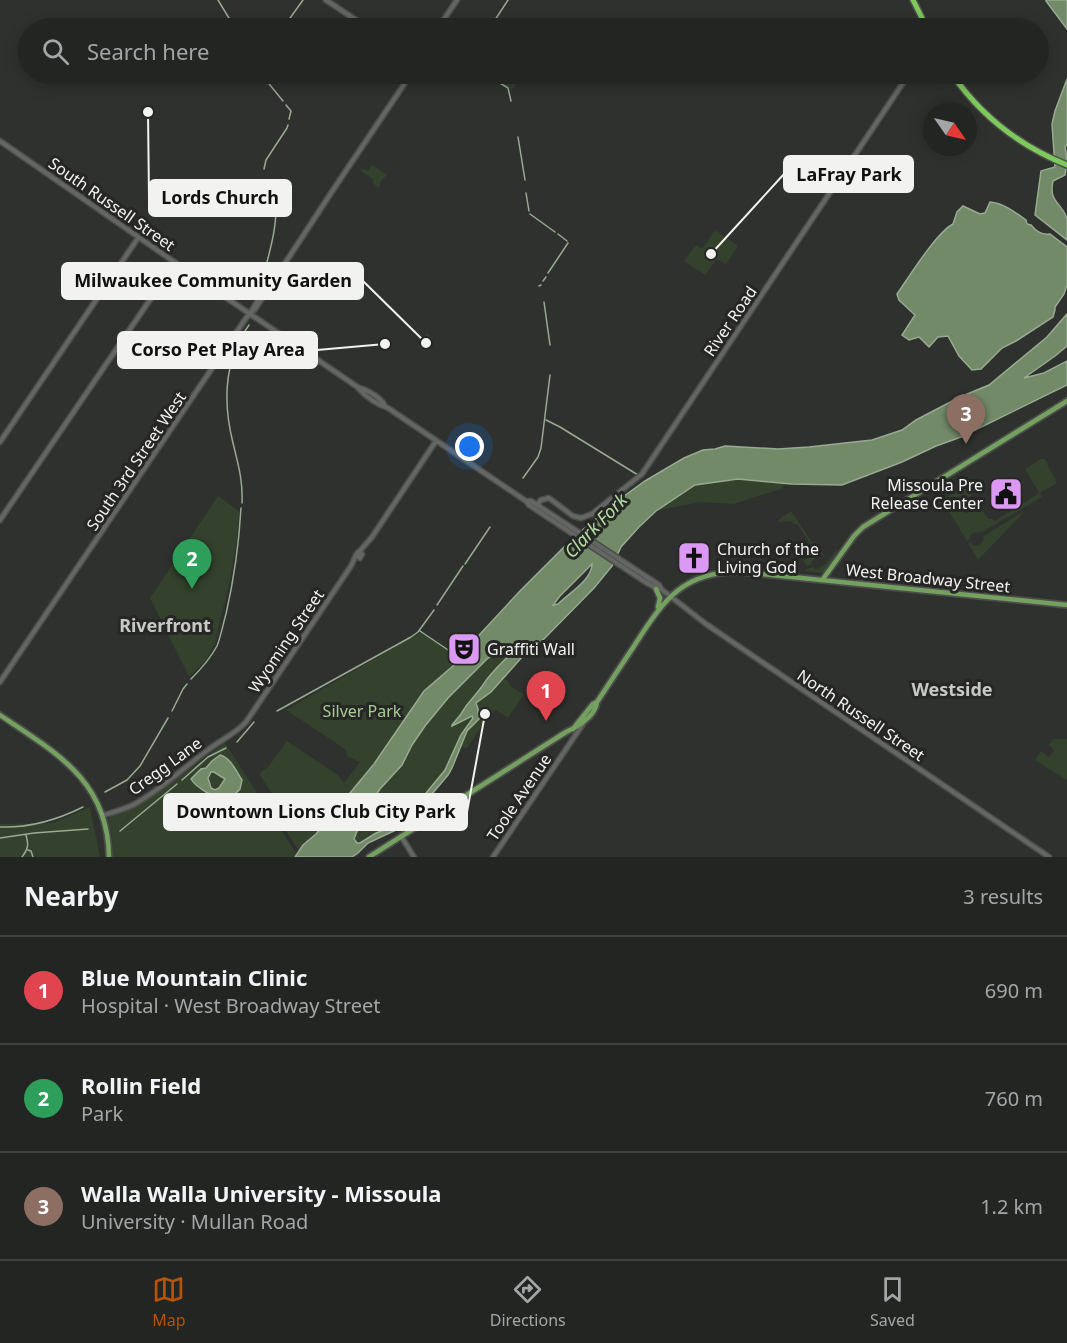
<!DOCTYPE html>
<html lang="en">
<head>
<meta charset="utf-8">
<style>
  :root { --surface:#232523; --page:#2f3130; --text:#f1f3f6; --muted:#a3a5a6; --line:#404241; --accent:#b45309 }
  body { margin:0; font-family:"Noto Sans",sans-serif; background:var(--page); color:var(--text) }
  .compass { position:absolute; left:923px; top:102px; width:54px; height:54px; border-radius:50%; background:var(--surface); box-shadow:0 3px 15px #0003; rotate:124deg }
  .you { position:absolute; left:470px; top:447px; width:21px; height:21px; margin:-15px; border:4px solid #fff; border-radius:50%; background:#1a73e8; box-shadow:0 0 0 9px #1a73e833 }
  .badge { display:grid; place-items:center; width:39px; height:39px; border-radius:50%; background:var(--accent); color:#fff; font-size:20px; font-weight:700 }
  .pin { position:absolute; translate:-50% -50px; filter:drop-shadow(0 2px 3px #0008) }
  .pin::after { content:''; position:absolute; top:32px; width:21px; height:18px; background:inherit; clip-path:polygon(0 0,100% 0,50% 100%) }
  .list { margin:0; padding:0; list-style:none }
  h2 { display:flex; justify-content:space-between; align-items:center; height:78px; margin:0; padding:0 24px; font-size:26px }
  h2 small { font-size:20px; font-weight:400; color:var(--muted) }
  .list li { display:grid; grid-template-columns:39px 1fr auto; gap:18px; align-items:center; box-sizing:border-box; height:108px; padding:0 24px; border-top:2px solid var(--line) }
  .list b { display:block; font-size:22px; white-space:nowrap }
  .list p { margin:0; font-size:20px; white-space:nowrap; color:var(--muted) }
  .list em { font-size:20px; font-style:normal; color:var(--muted) }
  .icon { flex:none; width:33px; height:33px; fill:none; stroke:currentColor; stroke-width:2; stroke-linecap:round; stroke-linejoin:round }
  .map { position:relative; flex:none; width:1067px; height:857px; overflow:hidden }
  .search { position:absolute; background:var(--surface); box-shadow:0 3px 15px #0003; left:18px; right:18px; top:18px; height:66px; display:flex; align-items:center; gap:15px; box-sizing:border-box; padding:0 21px; border-radius:33px; color:var(--muted); font-size:22px }
  .sheet { height:402px; background:var(--surface) }
  nav { display:flex; justify-content:space-around; align-items:center; box-sizing:border-box; height:84px; border-top:2px solid var(--line); background:var(--surface); font-size:16px; color:var(--muted) }
  nav a { display:grid; justify-items:center; gap:3px }
  nav .on { color:var(--accent) }
  .map>svg:first-child { display:block }
  .green { fill:#33412d }
  .water { fill:#728a68; stroke:#98aa91; stroke-width:1.5; fill-rule:evenodd }
  .lines { fill:none; stroke-linecap:round; stroke-linejoin:round }
  .stream { stroke:#98aa91; stroke-width:1.5 }
  .secondary-casing { stroke:#4c4d4b; stroke-width:7 }
  .primary-casing { stroke:#4c4d4b; stroke-width:8 }
  .highway-casing { stroke:#4c4d4b; stroke-width:8 }
  .secondary { stroke:#646663; stroke-width:4 }
  .primary { stroke:#74a15f; stroke-width:4.5 }
  .highway { stroke:#7ec95c; stroke-width:5 }
  .labels { text-anchor:middle; stroke-width:6; stroke-linejoin:round; paint-order:stroke }
  .street-label { font-size:16px; fill:#f2f3f1; stroke:#262725 }
  .poi-label { font-size:16px; fill:#f2f3f1; stroke:#262725; text-anchor:start }
  .park-label { font-size:16px; fill:#a5cc94; stroke:#262725 }
  .water-label { font-size:18px; font-style:italic; fill:#b4dca4; stroke:#262725 }
  .neighbourhood-label { font-size:18px; font-weight:bold; fill:#c7c9c6; stroke:#262725 }
  .leader { fill:none; stroke:#f2f3f1; stroke-width:2 }
  .callout-dot { fill:#f2f3f1; stroke:#262725; stroke-width:2 }
  .callout { fill:#f2f3f1; stroke:#f2f3f1; stroke-width:2 }
  .callout-label { font-size:18px; text-anchor:middle; font-weight:bold; fill:#111 }
</style>
</head>
<body>
<div class="map">
<svg width="1067" height="857" viewBox="0 0 1067 857">
  <rect width="100%" height="100%" fill="#2f312f"/>
  <path class="green" d="M487,74H523L512,90Z
    M372,165L387,175L381,181L379,188L372,183L374,180L361,171L363,168L368,171Z
    M715,230L738,246L726,264L717,259L705,275L684,261L696,245L702,249Z
    M427,333L433,339L425,351L418,347Z
    M1041,459H1044L1048,463L1047,464L1057,483L1040,493L1042,497L982,532L972,533L969,540L967,541L948,510L944,512L938,502L963,487L969,490L973,495L962,501L965,506L962,509L966,514L980,505L988,519H992L995,521L1039,493L1025,469Z
    M738,479L786,483L781,489L733,504L699,502L656,511L695,485Z
    M218,496L239,511L237,539L230,580L215,642L206,660L189,677L150,598Z
    M791,511L812,542H815L825,556L824,557L822,554L811,562L812,564L807,566L803,561L815,553V551L797,524H793L792,521L779,522L778,520Z
    M1021,513L1022,514L978,560L968,543L970,542L974,546L980,545L983,541L984,536Z
    M836,550L838,552L824,572L819,573L805,571L806,569L813,567L816,570L827,563L826,561H828Z
    M777,561L796,563L798,561V570L775,568L774,563Z
    M421,632L461,659L427,689L369,770L318,831L303,845L299,851L281,823L288,819L260,775L261,772L268,767L287,741L338,775L344,783L360,762L348,757L345,749L286,710Z
    M518,643V646C507,659 493,670 483,684C478,692 473,699 466,706C464,708 463,712 461,714C459,718 455,721 452,724L453,726L472,716L473,718L467,725L445,770L404,820L398,825L376,833L360,843H357L354,839L365,811L380,789L402,765L412,745L425,726L448,698L487,659L506,646Z
    M504,679L508,681L511,687L524,694L508,718L496,710L489,715L467,748L460,747L467,731L481,717L478,713L476,703L491,692Z
    M1053,739H1067V779L1066,780L1035,760L1041,751L1049,757L1054,750L1049,745Z
    M225,743L297,855L295,857H113L112,837L108,820L110,816L136,806L178,778Z
    M90,807L100,857H0V824L53,823Z"/>
  <path class="water" d="M1046,0H1067V29L1046,1Z
    M1067,79V145L1065,147C1067,155 1067,166 1065,175L1053,181C1048,203 1063,203 1067,219C1067,225 1067,233 1067,240L1035,215L1041,171L1055,167L1052,124L1055,111Z
    M990,202C1003,203 1015,212 1026,220L1027,224L1031,225C1036,231 1041,235 1050,234L1067,247V285L1064,294L1055,307V310L1053,317L1016,341L1002,348L981,369L972,370L959,356L948,336L938,337L929,347L919,337L909,340L902,335L915,315L899,300L897,294C909,277 936,233 953,224L957,212L963,206L980,214L985,213Z
    M1067,314V346L1055,356L1024,378L1044,373L1067,361V385L961,437L936,446L902,462L842,485L791,484L738,479L695,485L656,511L639,527L621,547L612,566L594,588L541,642L523,656L491,692L476,703L478,709V713L481,717L467,731L452,768L448,775L410,820L398,829L368,843L358,853L352,857H295L303,845L316,834L374,764L424,691L461,659L470,645L519,592L574,537L620,499L645,481L684,458L703,450L715,449L725,446L778,449L809,447L872,440L902,430L916,420L960,397L989,385L1047,337ZM592,564C592,580 569,593 558,604L553,605L560,596ZM518,643V646C507,659 492,670 483,685C478,692 472,699 466,706C465,708 462,712 461,714C458,718 455,721 452,725V726L472,716L473,718L461,735L445,770L404,820L398,825L376,833L360,843H357L354,839L365,811L380,789L402,765L412,745L425,726L448,698L487,659L506,646Z
    M220,755C231,758 236,771 242,780L240,789L228,801C218,800 196,788 191,779L201,769L206,768L212,761ZM211,772H214L225,779L219,788L215,790L211,788L208,778Z"/>
  <g class="lines">
    <path class="stream" d="M218,0L235,28
      M283,28L303,0
      M493,28V23L508,0
      M261,74L283,101
      M485,74L508,88L511,101
      M286,105L291,111L289,119
      M518,137L525,180
      M264,169L266,160L287,128L288,125
      M265,182L270,197
      M526,193L529,211
      M530,214L555,232
      M558,234L567,241
      M548,273L568,243
      M543,281L546,277
      M539,286L541,285
      M260,288C265,268 281,219 274,202
      M544,302L550,345
      M546,420L560,427L638,475
      M523,478L538,457L541,448L550,375
      M242,503C243,480 238,464 233,443C223,403 224,360 249,325
      M465,564L490,527
      M437,605L463,566
      M420,631L460,658
      M191,679C201,669 210,659 217,646C221,636 223,624 226,614C234,579 239,543 241,508
      M172,711L183,689L187,684
      M277,711L411,637L418,632L434,610
      M237,742L254,722
      M182,780L208,757L226,748
      M105,792L127,780L140,766L168,718
      M0,827C29,828 57,820 83,807
      M120,831L177,784
      M0,838L34,833L88,829
      M28,850L31,851L33,857
      M22,857C28,849 29,845 26,835"/>
    <defs>
      <path id="secondary" d="M326,0L368,28
        M438,28L457,0
        M0,141L209,286L359,388C368,390 381,398 385,406
        M252,310L264,291
        M359,389C366,397 378,405 388,408L526,501L529,505L647,583L658,589
        M0,442L138,238
        M526,501H531L659,585L661,589L706,624L1049,857
        M537,505L541,500L549,498L573,516L581,518L592,514L642,474L909,74
        M0,520L175,263
        M358,552L362,554L360,558L356,555Z
        M359,552L372,537L436,441
        M0,682L246,318L255,309L335,187L411,74
        M102,816C112,812 123,810 133,805C161,790 183,768 208,750C221,740 235,734 246,722L351,566L356,555
        M401,836L414,857
        M493,857L583,724"/>
      <path id="primary" d="M823,579L854,536L863,527L1067,401
        M656,589L660,598L658,607
        M0,715C56,753 108,780 109,857
        M573,729L593,704L597,702
        M369,857L566,732C579,726 595,717 597,702C610,682 623,663 636,643C664,599 685,570 742,572L1067,605"/>
      <path id="highway" d="M913,0L927,28
        M952,74C981,116 1020,146 1067,165"/>
    </defs>
    <use href="#secondary" class="secondary-casing"/>
    <use href="#primary" class="primary-casing"/>
    <use href="#highway" class="highway-casing"/>
    <use href="#secondary" class="secondary"/>
    <use href="#primary" class="primary"/>
    <use href="#highway" class="highway"/>
  </g>
  <defs>
    <symbol id="civic-square" viewBox="-11 -11 22 22"><rect x="-9" y="-9" width="18" height="18" rx="4" fill="#dc99f4" stroke="#262725"/><path d="M-.6-6.5H3V-4.5H.6V-3L4-1V1h2V6H-6V1h2V-1L-.6-3ZM-1.2 2.5V6h2.4V2.5Z" fill="#111"/></symbol>
    <symbol id="church-square" viewBox="-11 -11 22 22"><rect x="-9" y="-9" width="18" height="18" rx="4" fill="#dc99f4" stroke="#262725"/><path d="M-1.2-6h2.4v3.5h3.3v2.4h-3.3V6h-2.4V-.1h-3.3v-2.4h3.3Z" fill="#111"/></symbol>
    <symbol id="theatre-square" viewBox="-11 -11 22 22"><rect x="-9" y="-9" width="18" height="18" rx="4" fill="#dc99f4" stroke="#262725"/><path d="M-5-5.5Q0-4 5-5.5V0Q5 5 0 6Q-5 5-5 0ZM-3.3-2.5H-1v1.5H-3.3ZM1-2.5H3.3v1.5H1ZM-2.8 1Q0 5.5 2.8 1Z" fill="#111"/></symbol>
  </defs>
  <g fill-rule="evenodd">
    <use href="#civic-square" x="987" y="475" width="38" height="38"/>
    <use href="#church-square" x="675" y="539" width="38" height="38"/>
    <use href="#theatre-square" x="445" y="630" width="38" height="38"/>
  </g>
  <g class="labels">
    <g class="street-label">
      <text transform="translate(112 204) rotate(35)" y="6">South Russell Street</text>
      <text transform="translate(730 321) rotate(-56)" y="6">River Road</text>
      <text transform="translate(136 461) rotate(-56)" y="6">South 3rd Street West</text>
      <text transform="translate(928 578) rotate(6)" y="6">West Broadway Street</text>
      <text transform="translate(286 641) rotate(-56)" y="6">Wyoming Street</text>
      <text transform="translate(861 715) rotate(34)" y="6">North Russell Street</text>
      <text transform="translate(165 766) rotate(-36)" y="6">Cregg Lane</text>
      <text transform="translate(519 797) rotate(-56)" y="6">Toole Avenue</text>
    </g>
    <g class="poi-label">
      <text x="983" y="491" text-anchor="end">Missoula Pre<tspan x="983" dy="18">Release Center</tspan></text>
      <text x="717" y="555">Church of the<tspan x="717" dy="18">Living God</tspan></text>
      <text x="487" y="655">Graffiti Wall</text>
    </g>
    <g class="park-label">
      <text x="362" y="717">Silver Park</text>
    </g>
    <g class="water-label">
      <text transform="translate(596 526) rotate(-46)" y="6">Clark Fork</text>
    </g>
    <g class="neighbourhood-label">
      <text x="165" y="632">Riverfront</text>
      <text x="952" y="696">Westside</text>
    </g>
  </g>
  <path class="leader" d="M711 254L784 174M148 112L149 198M426 343L363 281M385 344L317 350M485 714L467 812"/>
  <g class="callout-dot">
    <circle cx="711" cy="254" r="6"/>
    <circle cx="148" cy="112" r="6"/>
    <circle cx="426" cy="343" r="6"/>
    <circle cx="385" cy="344" r="6"/>
    <circle cx="485" cy="714" r="6"/>
  </g>
  <g class="callout">
    <rect x="784" y="156" width="129" height="36" rx="6"/>
    <rect x="149" y="180" width="142" height="36" rx="6"/>
    <rect x="62" y="263" width="301" height="36" rx="6"/>
    <rect x="118" y="332" width="199" height="36" rx="6"/>
    <rect x="164" y="794" width="303" height="36" rx="6"/>
  </g>
  <g class="callout-label">
    <text x="849" y="181">LaFray Park</text>
    <text x="220" y="204">Lords Church</text>
    <text x="213" y="287">Milwaukee Community Garden</text>
    <text x="218" y="356">Corso Pet Play Area</text>
    <text x="316" y="818">Downtown Lions Club City Park</text>
  </g>
</svg>
<svg class="compass" viewBox="-18 -18 36 36"><path d="M0-13l5 13h-10z" fill="#e53935"/><path d="M0 13l5-13h-10z" fill="#a3a5a6"/></svg>
<div class="you"></div>
<div class="pin badge" style="left:546px;top:721px;background:#e0444e">1</div>
<div class="pin badge" style="left:192px;top:589px;background:#2e9e5b">2</div>
<div class="pin badge" style="left:966px;top:444px;background:#8d6e63">3</div>
<div class="search"><svg class="icon" aria-label="search" viewBox="0 0 24 24"><circle cx="10" cy="10" r="6"/><path d="M15 15l6 6"/></svg>Search here</div>
</div>
<section class="sheet">
<h2>Nearby<small>3 results</small></h2>
<ul class="list">
<li><span class="badge" style="background:#e0444e">1</span><div><b>Blue Mountain Clinic</b><p>Hospital · West Broadway Street</p></div><em>690 m</em></li>
<li><span class="badge" style="background:#2e9e5b">2</span><div><b>Rollin Field</b><p>Park</p></div><em>760 m</em></li>
<li><span class="badge" style="background:#8d6e63">3</span><div><b>Walla Walla University - Missoula</b><p>University · Mullan Road</p></div><em>1.2 km</em></li>
</ul>
</section>
<nav>
<a class="on"><svg class="icon" aria-label="map" viewBox="0 0 24 24"><path d="M3 6l6-2 6 2 6-2v14l-6 2-6-2-6 2zM9 4v14M15 6v14"/></svg>Map</a>
<a><svg class="icon" aria-label="directions" viewBox="0 0 24 24"><path d="M12 3l9 9-9 9-9-9zM9 14v-3h6M13 9l2 2-2 2"/></svg>Directions</a>
<a><svg class="icon" aria-label="saved" viewBox="0 0 24 24"><path d="M7 4h10v16l-5-4-5 4z"/></svg>Saved</a>
</nav>
</body>
</html>
